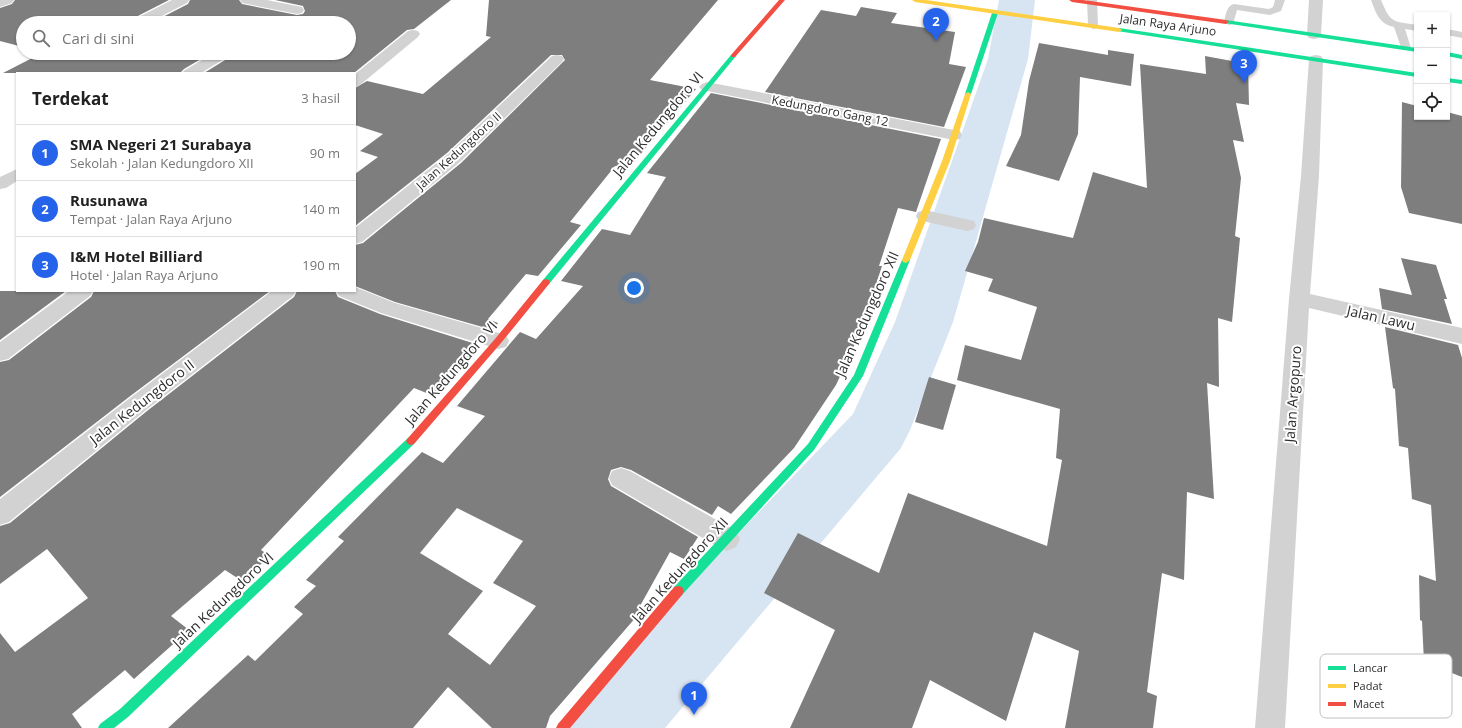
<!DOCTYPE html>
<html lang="id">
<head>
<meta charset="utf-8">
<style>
  :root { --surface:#fff; --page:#f6f6f6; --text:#222; --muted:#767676; --line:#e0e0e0; --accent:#2563eb }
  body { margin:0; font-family:"Open Sans",sans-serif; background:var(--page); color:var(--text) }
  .controls { position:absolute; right:12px; top:12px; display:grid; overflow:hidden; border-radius:0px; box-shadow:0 1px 3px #0004 }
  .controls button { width:36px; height:36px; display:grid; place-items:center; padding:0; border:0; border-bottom:1px solid var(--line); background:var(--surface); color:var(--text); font:20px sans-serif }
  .you { position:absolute; left:634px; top:288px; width:14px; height:14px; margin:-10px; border:3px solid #fff; border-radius:50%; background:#1a73e8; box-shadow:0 0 0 6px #1a73e833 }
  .badge { display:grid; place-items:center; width:26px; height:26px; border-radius:50%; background:var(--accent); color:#fff; font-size:13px; font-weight:700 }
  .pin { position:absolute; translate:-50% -33px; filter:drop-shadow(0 1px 2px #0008) }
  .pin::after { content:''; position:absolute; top:21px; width:14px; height:12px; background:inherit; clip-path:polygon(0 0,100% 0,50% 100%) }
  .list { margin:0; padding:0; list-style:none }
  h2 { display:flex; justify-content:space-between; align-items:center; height:52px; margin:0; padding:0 16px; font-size:17px }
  h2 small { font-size:13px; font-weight:400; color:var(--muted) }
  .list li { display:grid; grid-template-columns:26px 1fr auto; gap:12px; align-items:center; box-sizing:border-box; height:56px; padding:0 16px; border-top:1px solid var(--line) }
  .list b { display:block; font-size:15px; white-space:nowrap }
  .list p { margin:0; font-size:13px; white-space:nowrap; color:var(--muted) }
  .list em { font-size:13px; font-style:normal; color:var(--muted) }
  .icon { flex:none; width:22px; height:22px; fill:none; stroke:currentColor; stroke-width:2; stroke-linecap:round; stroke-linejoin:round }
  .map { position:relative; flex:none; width:1462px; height:728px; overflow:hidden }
  .search { position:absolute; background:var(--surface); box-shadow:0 1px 3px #0004; left:16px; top:16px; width:340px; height:44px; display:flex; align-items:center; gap:10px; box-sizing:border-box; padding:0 14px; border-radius:22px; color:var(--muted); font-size:15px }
  .panel { position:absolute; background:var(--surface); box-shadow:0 1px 3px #0004; left:16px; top:72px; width:340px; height:220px; border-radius:0px }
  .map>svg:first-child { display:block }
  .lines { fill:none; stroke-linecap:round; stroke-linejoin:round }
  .river { fill:#d7e4f2; fill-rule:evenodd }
  .building { fill:#7e7e7e; fill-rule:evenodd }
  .lane { fill:#d2d2d2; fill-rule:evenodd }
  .street { fill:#d2d2d2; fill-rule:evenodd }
  .fast { fill:#16e098; fill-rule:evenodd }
  .slow { fill:#ffcf43; fill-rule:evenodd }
  .jam { fill:#f24e42; fill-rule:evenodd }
  .labels { text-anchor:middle; stroke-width:4; stroke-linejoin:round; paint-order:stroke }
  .far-street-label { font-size:12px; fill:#2d2d2d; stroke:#fff }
  .street-label { font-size:14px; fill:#2d2d2d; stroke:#fff }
  .key { fill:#fff; stroke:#c0c0c0; stroke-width:1 }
  .key-label { font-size:11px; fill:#2d2d2d }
</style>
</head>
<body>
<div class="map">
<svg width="1462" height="728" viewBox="0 0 1462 728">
  <rect width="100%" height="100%" fill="#fff"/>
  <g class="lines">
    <path class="river" d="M999,0H1035L1028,59L953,322L910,430L901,448L665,728H568L580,698L853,414L895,322L988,59Z"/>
  </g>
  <path class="building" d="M15,0H169L132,19L130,23H23V47L0,41V8L12,4Z
    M190,0H239L242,4L297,15L303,14L305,11L303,6L275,0H451L414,29L407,30L354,73H204L230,57L232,53H349V23H151L188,4Z
    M489,0H718L650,80L696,89L628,169L615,166L570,222L581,225L538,276L526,274L488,319L498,323L493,330L395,302L355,286V245L363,243L461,163L565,60L562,55H551L447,153L355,226V174L378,157L360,151L383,134L355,125V88L367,81L423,94L491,37L486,36Z
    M861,7L897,13L891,23L955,32L949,64L966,67L944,127L765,92L821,10L856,16Z
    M1039,43L1108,55V50L1134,54L1131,86L1080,77L1078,134L1059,181L1006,166L1021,135L1029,81Z
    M42,53H211L184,69L180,73H3Z
    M1205,56L1248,64L1249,105L1236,103L1244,142L1233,140L1241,178L1235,236L1240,238L1232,322L1218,318L1219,387L1207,383L1214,499L1187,492L1184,580L1162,573L1147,692L1157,696L1153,728H1065L1079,651L1034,632L1006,721L930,680L912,728H790L835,630L764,593L798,533L879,573L908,493L1047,546L1062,460L1056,458L1060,409L957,380L965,345L1021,360L1037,307L988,291L993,279L965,271L978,242L984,218L1073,238L1093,172L1147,188L1140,64L1206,74Z
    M711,93L941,139L916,212L898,208L879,266H882L860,333L836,385L794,448L731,514L718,506L712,515L631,470L621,467L611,470L608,479L611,486L698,537L684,559L670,552L640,606L644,608L550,716L546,728H492L448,687L413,728H168L248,655L255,661L303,614L294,607L316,586L306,580L344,541L338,537L422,452L443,463L485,416L457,406L520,332L536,339L583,286L561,281L602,229L630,235L666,177L647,173ZM457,508L523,541L493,583L536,606L490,665L448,634L483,591L420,553Z
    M1402,102L1417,106V117H1447V112L1462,116V224L1409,213L1401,187Z
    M1401,258L1436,265L1447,299H1444L1452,324L1382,309L1379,288L1412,295Z
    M0,291H66L0,340Z
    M94,291H270L129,397L0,497V362L9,360L91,297Z
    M297,291H335L338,297L380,314L479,345L434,396L414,388L261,550L270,556L242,581L225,570L171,616L189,630L134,679L125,670L72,714L82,728H0V633L15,652L88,598L47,549L0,584V526L10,523L147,411L294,297Z
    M1385,327L1458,345L1462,358V677L1424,662L1422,621L1420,620L1419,575L1436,581L1431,505L1412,499L1408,448L1399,446L1395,389L1393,388Z
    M929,377L956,385L943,430L915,422Z"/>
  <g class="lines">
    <path class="lane" d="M1087,0H1097L1098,26L1097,28L1093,29L1088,26Z
      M1275,0H1285L1281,11L1270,15L1237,10L1233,24L1229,25L1224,22C1226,15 1226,6 1234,4L1269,9L1273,7Z
      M1371,0H1381C1391,24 1393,21 1417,25V31L1405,29L1411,48L1410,50H1402L1394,27C1379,24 1376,13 1371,0Z
      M1447,29L1462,32V38L1447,35Z"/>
    <path class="street" d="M0,0H14L12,3L0,7Z
      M172,0H189L187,3L148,23H131L133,20Z
      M240,0H267L302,7L304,10L302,13L297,14L242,3Z
      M1309,0H1323L1321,35L1319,38L1314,39L1309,38L1307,35Z
      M413,30L418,31L420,34L418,37L360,85L355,87V74L408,31Z
      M214,53H231L229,56L201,73H182L185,70Z
      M557,55L562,56L564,59L562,62L460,162L362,242L355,244V228L448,154L552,56Z
      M1316,55L1321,56L1323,59L1319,176L1310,294L1462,328V344L1309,308L1285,728H1255L1289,299L1301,176L1309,59L1311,56Z
      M707,82L954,130L960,131L962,135L960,139L954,140L702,90L699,87L702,84Z
      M17,169V181L6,188L0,189V177Z
      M925,210L974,221L976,225L974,229L967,231L918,220L916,216L918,212Z
      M355,287L395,303L506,335L509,341L506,347L498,349L381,313L339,296L336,291H355Z
      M69,291H93L90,296L8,359L0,361V342Z
      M272,291H296L293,296L146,410L9,522L0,525V499L130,398Z
      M621,468L630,471L736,531L740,539L736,547L727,551L718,547L612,485L609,478L612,471Z"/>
    <path class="fast" d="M995,11L998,13L971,94L966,95L965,94L992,13Z
      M1226,20L1417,48V52L1224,23L1223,22Z
      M1119,28L1417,73V77L1117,31V29Z
      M1447,52L1462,55V59L1447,56Z
      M731,55L736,56L549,284H543L542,282L543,280Z
      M1447,78L1462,80V84L1447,82Z
      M906,257L910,260L863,376L814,450L682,595L678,596L674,595L672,591L674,587L808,444L854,375L902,260Z
      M411,437L414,438L416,441L414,444L128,717L114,728H98L100,724L120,709L408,438Z"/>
    <path class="slow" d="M912,0H926L1119,28L1122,30L1119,32L915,2Z
      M968,92L971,94L950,161L910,260L906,263L903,262L902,260L942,161L965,94Z"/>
    <path class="jam" d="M779,0H785L735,57H731V55Z
      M1069,0H1083L1226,20L1229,22L1226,24L1072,2Z
      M546,279L549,280L550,282L549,284L501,343L414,444L411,445L408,444L406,441L408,438L495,339L543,280Z
      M678,586L682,587L684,591L682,595L570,728H556L558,724L674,587Z"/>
  </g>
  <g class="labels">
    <g class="far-street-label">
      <text transform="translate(1168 25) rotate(8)" y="4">Jalan Raya Arjuno</text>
      <text transform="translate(830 111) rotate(11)" y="4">Kedungdoro Gang 12</text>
      <text transform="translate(459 151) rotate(-42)" y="4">Jalan Kedungdoro II</text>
    </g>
    <g class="street-label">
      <text transform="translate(658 124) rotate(-50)" y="5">Jalan Kedungdoro VI</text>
      <text transform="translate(867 314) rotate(-66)" y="5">Jalan Kedungdoro XII</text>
      <text transform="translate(1381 318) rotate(13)" y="5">Jalan Lawu</text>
      <text transform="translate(451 373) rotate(-49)" y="5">Jalan Kedungdoro VI</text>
      <text transform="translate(1293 394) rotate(-86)" y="5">Jalan Argopuro</text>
      <text transform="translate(142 402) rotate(-38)" y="5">Jalan Kedungdoro II</text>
      <text transform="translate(680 570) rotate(-48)" y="5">Jalan Kedungdoro XII</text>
      <text transform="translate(223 600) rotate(-43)" y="5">Jalan Kedungdoro VI</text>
    </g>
  </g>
  <rect x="1320" y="654" width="132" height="64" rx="6" class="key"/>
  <rect x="1328" y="666" width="18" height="4" fill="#16e098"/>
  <rect x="1328" y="684" width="18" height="4" fill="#ffcf43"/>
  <rect x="1328" y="702" width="18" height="4" fill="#f24e42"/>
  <g class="key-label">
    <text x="1353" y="672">Lancar</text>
    <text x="1353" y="690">Padat</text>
    <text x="1353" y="708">Macet</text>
  </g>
</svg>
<div class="controls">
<button>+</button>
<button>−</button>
<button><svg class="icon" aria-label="locate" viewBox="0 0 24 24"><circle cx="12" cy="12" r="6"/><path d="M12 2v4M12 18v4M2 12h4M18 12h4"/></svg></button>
</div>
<div class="you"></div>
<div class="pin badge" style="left:694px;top:715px">1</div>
<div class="pin badge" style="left:936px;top:41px">2</div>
<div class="pin badge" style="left:1244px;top:83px">3</div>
<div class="search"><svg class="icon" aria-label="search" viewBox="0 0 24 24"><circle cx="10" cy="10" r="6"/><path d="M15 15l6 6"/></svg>Cari di sini</div>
<section class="panel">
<h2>Terdekat<small>3 hasil</small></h2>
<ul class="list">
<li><span class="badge">1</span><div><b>SMA Negeri 21 Surabaya</b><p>Sekolah · Jalan Kedungdoro XII</p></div><em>90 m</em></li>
<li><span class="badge">2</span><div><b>Rusunawa</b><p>Tempat · Jalan Raya Arjuno</p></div><em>140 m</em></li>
<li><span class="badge">3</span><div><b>I&amp;M Hotel Billiard</b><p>Hotel · Jalan Raya Arjuno</p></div><em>190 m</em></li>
</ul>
</section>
</div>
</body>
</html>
